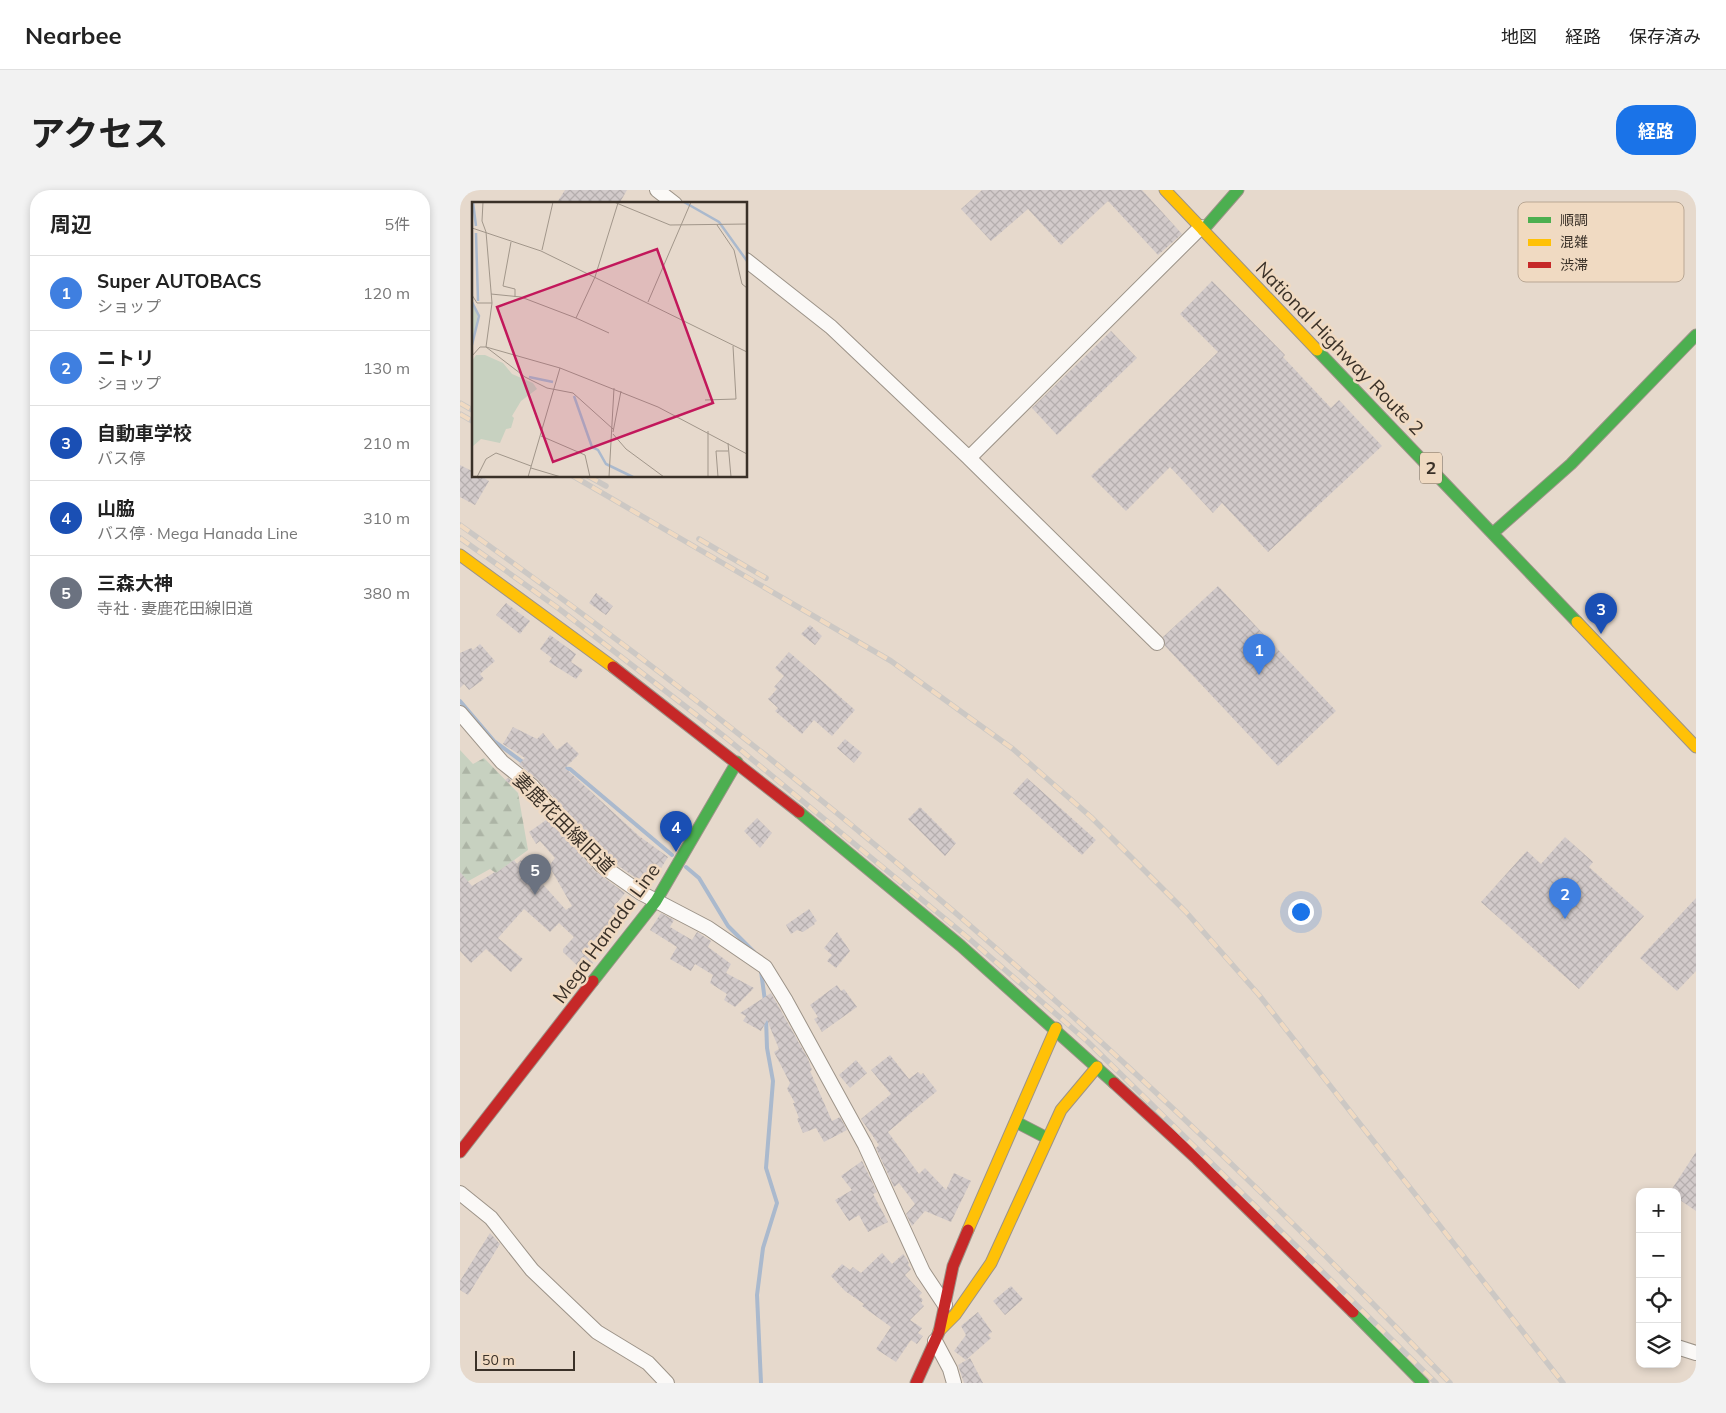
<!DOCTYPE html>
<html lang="ja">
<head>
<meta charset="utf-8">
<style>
  :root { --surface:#fff; --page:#f2f2f2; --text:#222; --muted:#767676; --line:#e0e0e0; --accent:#1a73e8 }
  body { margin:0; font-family:Mulish,"Noto Sans JP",sans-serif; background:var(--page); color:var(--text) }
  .controls { position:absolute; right:15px; bottom:15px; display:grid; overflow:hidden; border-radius:10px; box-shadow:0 2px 8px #0003 }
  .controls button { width:45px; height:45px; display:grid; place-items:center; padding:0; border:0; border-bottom:1px solid var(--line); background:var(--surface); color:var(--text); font:25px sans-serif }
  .scale { position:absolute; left:15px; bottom:12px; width:100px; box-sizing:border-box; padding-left:5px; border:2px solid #3a3128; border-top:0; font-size:14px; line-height:18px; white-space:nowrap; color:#3a3128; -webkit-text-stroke:4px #f0dac2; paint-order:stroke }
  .you { position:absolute; left:840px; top:721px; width:18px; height:18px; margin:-12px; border:4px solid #fff; border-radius:50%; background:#1a73e8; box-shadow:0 0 0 8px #1a73e833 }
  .badge { display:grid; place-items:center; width:32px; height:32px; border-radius:50%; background:var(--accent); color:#fff; font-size:16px; font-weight:700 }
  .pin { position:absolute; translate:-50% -41px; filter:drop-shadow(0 1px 2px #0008) }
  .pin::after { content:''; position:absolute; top:26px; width:18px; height:15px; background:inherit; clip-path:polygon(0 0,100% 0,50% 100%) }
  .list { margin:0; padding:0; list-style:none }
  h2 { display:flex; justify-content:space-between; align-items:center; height:65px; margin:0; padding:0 20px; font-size:21px }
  h2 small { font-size:16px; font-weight:400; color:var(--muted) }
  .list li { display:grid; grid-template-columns:32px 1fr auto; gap:15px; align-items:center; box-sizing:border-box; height:75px; padding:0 20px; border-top:1px solid var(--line) }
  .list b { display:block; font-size:19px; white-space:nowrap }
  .list p { margin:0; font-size:16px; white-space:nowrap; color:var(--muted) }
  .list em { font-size:16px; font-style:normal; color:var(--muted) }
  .icon { flex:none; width:28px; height:28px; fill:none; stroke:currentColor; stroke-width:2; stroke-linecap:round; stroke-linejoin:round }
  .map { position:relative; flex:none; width:1236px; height:1193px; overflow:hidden; border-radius:20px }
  header { display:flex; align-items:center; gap:30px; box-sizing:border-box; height:70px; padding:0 25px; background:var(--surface); border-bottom:1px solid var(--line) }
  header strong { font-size:24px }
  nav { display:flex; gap:28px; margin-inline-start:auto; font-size:18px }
  .intro { display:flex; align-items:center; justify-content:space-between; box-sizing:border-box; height:120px; padding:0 30px }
  h1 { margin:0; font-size:35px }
  .button { padding:12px 22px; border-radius:20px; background:var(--accent); color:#fff; font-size:18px; font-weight:700 }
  main { display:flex; gap:30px; padding:0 30px }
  aside { flex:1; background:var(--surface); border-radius:20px; box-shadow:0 2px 8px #0003 }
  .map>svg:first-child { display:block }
  .forest { fill:url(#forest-firs) }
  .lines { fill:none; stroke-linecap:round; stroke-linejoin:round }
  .stream { stroke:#aab9cd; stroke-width:4 }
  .building { fill:url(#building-cross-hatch) }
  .street-casing { stroke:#9c9388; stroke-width:16 }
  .fast-casing { stroke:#9c9388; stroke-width:13 }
  .slow-casing { stroke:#9c9388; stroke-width:13 }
  .jam-casing { stroke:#9c9388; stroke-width:13 }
  .street { stroke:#fbf9f7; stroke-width:14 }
  .fast { stroke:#4caf50; stroke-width:11 }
  .slow { stroke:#ffc107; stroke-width:11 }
  .jam { stroke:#c62828; stroke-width:11 }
  .rail-casing { stroke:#ccc8c4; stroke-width:5.5 }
  .rail { stroke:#f0dac2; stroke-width:4; stroke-dasharray:11; stroke-linecap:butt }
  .labels { text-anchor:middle; stroke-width:5; stroke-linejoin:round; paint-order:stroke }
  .shield { fill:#f0dac2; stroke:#716456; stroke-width:1 }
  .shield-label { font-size:18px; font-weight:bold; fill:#3a3128 }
  .street-label { font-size:19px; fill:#3a3128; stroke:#f0dac2 }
  .inset-river { fill:none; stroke:#aab9cd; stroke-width:2.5 }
  .inset-road { fill:none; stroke:#a1968a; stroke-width:1 }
  .view { fill:#c2185b; fill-opacity:0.15; stroke:#c2185b; stroke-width:2.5 }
  .inset-edge { fill:none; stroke:#3a3128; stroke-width:2.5 }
  .key { fill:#f0dac2; stroke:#b9a794; stroke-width:1 }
  .key-label { font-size:14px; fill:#3a3128 }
</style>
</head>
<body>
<header>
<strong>Nearbee</strong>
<nav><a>地図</a><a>経路</a><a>保存済み</a></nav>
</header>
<div class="intro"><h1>アクセス</h1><a class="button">経路</a></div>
<main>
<aside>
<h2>周辺<small>5件</small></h2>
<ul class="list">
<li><span class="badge" style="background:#3f7fe0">1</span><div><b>Super AUTOBACS</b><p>ショップ</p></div><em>120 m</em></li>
<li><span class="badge" style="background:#3f7fe0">2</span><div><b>ニトリ</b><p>ショップ</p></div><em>130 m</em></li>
<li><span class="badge" style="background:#1a4fb4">3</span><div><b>自動車学校</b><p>バス停</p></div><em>210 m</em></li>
<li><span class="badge" style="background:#1a4fb4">4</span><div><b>山脇</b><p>バス停 · Mega Hanada Line</p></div><em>310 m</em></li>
<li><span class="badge" style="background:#6b7280">5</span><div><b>三森大神</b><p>寺社 · 妻鹿花田線旧道</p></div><em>380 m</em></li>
</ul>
</aside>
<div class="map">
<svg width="1236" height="1193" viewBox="0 0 1236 1193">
  <defs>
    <pattern id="forest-firs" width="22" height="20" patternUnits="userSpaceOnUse" patternTransform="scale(1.25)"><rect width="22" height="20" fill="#c7d1c0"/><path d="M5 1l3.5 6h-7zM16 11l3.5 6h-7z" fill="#acb4a5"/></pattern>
    <pattern id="building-cross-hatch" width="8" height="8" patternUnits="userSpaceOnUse" patternTransform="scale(1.25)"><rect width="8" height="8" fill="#d2caca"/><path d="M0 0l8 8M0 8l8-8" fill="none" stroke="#b5aeae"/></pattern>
  </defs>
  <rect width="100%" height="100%" fill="#e6d9cc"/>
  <path class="forest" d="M0,560L13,574L24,568L58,603L68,660L36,683L30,679L3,694L0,690Z"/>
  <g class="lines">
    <path class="stream" d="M0,511L34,551L64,573
      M101,578L110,579L212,665
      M226,677L239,688L268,736L294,762
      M301,781L305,811
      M301,1193L297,1105L303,1058L317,1013L306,978L313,891L307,858L306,828"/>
  </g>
  <path class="building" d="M105,0H167L159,14H96Z
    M522,0H682L722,44L698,65L648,11L601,55L568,19L531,51L501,19Z
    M752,91L825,165L823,167L871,218L879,210L922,256L808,362L762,313L753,323L710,277L666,321L631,286L758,162L720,124Z
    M651,141L677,168L597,245L572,218Z
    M0,275L14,282V286H21L29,291L15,315L0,307Z
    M758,396L876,521L818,576L705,456L703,447Z
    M136,403L153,416L146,425L129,413Z
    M46,413L70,431L60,444L36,425Z
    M350,435L362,446L355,455L341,444Z
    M90,445L116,464L111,472L123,480L116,489L89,472L92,468L80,459Z
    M20,454L35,471L20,484L24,489L9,500L4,494L0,498V463L11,458L13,460Z
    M329,462L395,520L372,546L354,530L342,544L315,521L318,518L308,509L317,499L314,497L324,486L315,478Z
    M53,537L77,549L83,543L97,560L107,552L119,564L105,578L179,646L208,667L189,697L147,668L132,651L133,650L78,590L59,574L65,568L43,554Z
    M385,549L402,563L394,573L377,558Z
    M48,588L61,599L59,601L45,590Z
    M567,588L636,650L622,665L553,603Z
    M460,617L496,653L485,666L448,629Z
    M89,628L135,681L165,703L156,714L171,724L146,756L136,748L123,763L133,773L125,783L103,762V759L114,747L99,733L90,742L64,719L38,748L63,769L51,782L26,759L11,773L0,761V682L12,696L35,682L36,683L54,670L57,674L61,670L106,720L112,716L89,676L95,668L80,651L76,654L69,642Z
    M297,628L312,643L300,658L284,641Z
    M1105,647L1133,672L1129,677L1184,726L1119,799L1021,712L1067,661L1081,674Z
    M1236,708V781L1217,801L1180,768Z
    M349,719L357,731L354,733L355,734L343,742L337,740L331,744L326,735Z
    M201,723L214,730L210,737L232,750L237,742L251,751L248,757L271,774L266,783L294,798L275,817L264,810L267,804L250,793L253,785L235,774L231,781L210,769L217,757L190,740Z
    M377,742L390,761L376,778L367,771L372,765L364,758Z
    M377,795L381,801L384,799L397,817L362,842L354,829L358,827L350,815Z
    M311,803L348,869L352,880L350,881L372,931L380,927L387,940L364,952L356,938L343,943L337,929L339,928L333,913H335L327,899L330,893L314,862L319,859L307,830L301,841L283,831L286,826L280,823Z
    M430,865L449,889L458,882L461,885L463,883L477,901L428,942L459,984L465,978L486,1000L494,983L511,991L491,1032L465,1021L452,1036L446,1024L455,1014L439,993L434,997L416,958L419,955L401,929L431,904L411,880Z
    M396,870L407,883L390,898L379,885Z
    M1236,962V1021L1217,1008V1002H1210Z
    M402,971L417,1002L413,1004L428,1032L408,1042L399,1025L389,1031L375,1010L392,1000L381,986Z
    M30,1043L40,1054L8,1105L0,1100V1091Z
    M422,1063L432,1074L443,1064L447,1069L449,1073L448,1075L451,1079L445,1085L462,1103L459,1106L463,1110L461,1113L464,1116L450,1130L462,1138L458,1143L463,1146L457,1154L451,1150L436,1172L416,1159L431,1137L402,1116L404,1114L385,1101L371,1086L382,1074L390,1080L393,1077L401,1083Z
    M551,1096L563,1109L545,1125L533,1111Z
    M518,1122L532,1142L528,1145L531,1148L506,1170L494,1161L506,1145L501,1136Z
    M510,1168L523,1193H504L498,1175Z"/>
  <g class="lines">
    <defs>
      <path id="street" d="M197,0L215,14
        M286,70L371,137L509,268
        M697,453L509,268L741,37
        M0,523L42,572L72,596L141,675L181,703L248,738L305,777L326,811L405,955L463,1082L485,1115
        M0,1003L31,1028L72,1080L137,1142L188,1173L207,1193
        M475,1151L490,1179L494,1193
        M1217,1157L1236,1163"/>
      <path id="fast" d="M743,40L778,0
        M857,160L1117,432
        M1033,343L1111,274L1236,145
        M339,622L501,756L654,893
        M133,791L196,711L277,572
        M556,932L587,948
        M893,1122L963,1193"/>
      <path id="slow" d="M705,0L857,160
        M0,365L153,477
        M1117,432L1236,557
        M508,1040L596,838
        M479,1141L495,1125L531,1073L601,920L637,877"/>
      <path id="jam" d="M153,477L339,622
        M654,893L737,969L893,1122
        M0,962L133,791
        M456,1193L479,1142L493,1076L508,1040"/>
    </defs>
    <use href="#street" class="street-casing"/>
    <use href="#fast" class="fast-casing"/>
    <use href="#slow" class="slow-casing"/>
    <use href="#jam" class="jam-casing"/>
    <use href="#street" class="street"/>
    <use href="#fast" class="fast"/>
    <use href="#slow" class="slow"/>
    <use href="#jam" class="jam"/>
    <defs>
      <path id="rail" d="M0,213L14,221
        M0,224L14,232
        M113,286L431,471L553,559L631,627L726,722L799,805L1103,1193
        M128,286L146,296
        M0,335C357,588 687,876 990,1193
        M0,348L98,418L265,547L506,746L627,851L976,1193
        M239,349L306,388"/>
    </defs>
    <use href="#rail" class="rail-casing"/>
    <use href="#rail" class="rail"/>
  </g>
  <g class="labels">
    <rect class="shield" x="960" y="262.5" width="22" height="31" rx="4"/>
    <g class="shield-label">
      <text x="971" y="284">2</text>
    </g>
    <g class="street-label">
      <text transform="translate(880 158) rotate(46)" y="7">National Highway Route 2</text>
      <text transform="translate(104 633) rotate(45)" y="7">妻鹿花田線旧道</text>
      <text transform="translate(146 743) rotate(-54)" y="7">Mega Hanada Line</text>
    </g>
  </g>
  <g transform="translate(12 12)">
    <rect width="275" height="275" fill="#e6d9cc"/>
    <path d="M4,153H13L31,161L40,172L61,181L65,187L49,199L40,214L42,216L39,226L34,227L28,241L9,237L0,245V159Z" fill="#c7d1c0"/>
    <path d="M0,102L6,112L0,142Z" fill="#c7d1c0"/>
    <path class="inset-river" d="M1,0L4,24M212,0L247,20L275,59M4,31L6,99M0,100L7,114L0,143M57,175L81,180M102,194L120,245L126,248L134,262L161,275"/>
    <path class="inset-road" d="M11,0L10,19L14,30M142,0L198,23L275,22M245,23L262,48L270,82L275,86M0,26L69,49L275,150M14,30L20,101M39,40L31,84L43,87V95M70,48L81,0M123,75L104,116L137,131M123,75L146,1M275,89V105M19,92L49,95L104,116M0,93L5,101H20L14,145L88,166L56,275M176,100L219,0M0,154L8,145H14L53,175L75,186L101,191L141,227M88,166L186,205L275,252M233,198L264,197L261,144M236,229V275M141,230L149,189M141,232L154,247L192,275M69,234L113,253L118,275M256,241L259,275M59,266L89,275M5,275L14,257L24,251L59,264M137,275L142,186M246,275L244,249H256"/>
    <path class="view" d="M185,47L241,201L81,260L25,105Z"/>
    <rect width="275" height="275" class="inset-edge"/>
  </g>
  <rect x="1058" y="12" width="166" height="80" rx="8" class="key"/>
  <rect x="1068" y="27" width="23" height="6" fill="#4caf50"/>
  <rect x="1068" y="49" width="23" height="7" fill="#ffc107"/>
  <rect x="1068" y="72" width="23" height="6" fill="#c62828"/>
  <g class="key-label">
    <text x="1100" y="35">順調</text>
    <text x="1100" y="57">混雑</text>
    <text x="1100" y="80">渋滞</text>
  </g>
</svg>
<div class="controls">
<button>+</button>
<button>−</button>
<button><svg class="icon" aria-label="locate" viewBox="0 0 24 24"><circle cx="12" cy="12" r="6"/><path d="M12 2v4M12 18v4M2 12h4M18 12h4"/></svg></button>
<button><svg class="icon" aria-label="layers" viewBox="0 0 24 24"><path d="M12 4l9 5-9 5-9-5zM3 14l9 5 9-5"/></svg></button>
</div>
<div class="scale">50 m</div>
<div class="you"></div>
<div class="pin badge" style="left:799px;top:485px;background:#3f7fe0">1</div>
<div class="pin badge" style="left:1105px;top:729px;background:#3f7fe0">2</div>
<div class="pin badge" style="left:1141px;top:444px;background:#1a4fb4">3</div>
<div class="pin badge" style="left:216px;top:662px;background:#1a4fb4">4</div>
<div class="pin badge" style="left:75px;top:705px;background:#6b7280">5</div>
</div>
</main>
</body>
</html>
